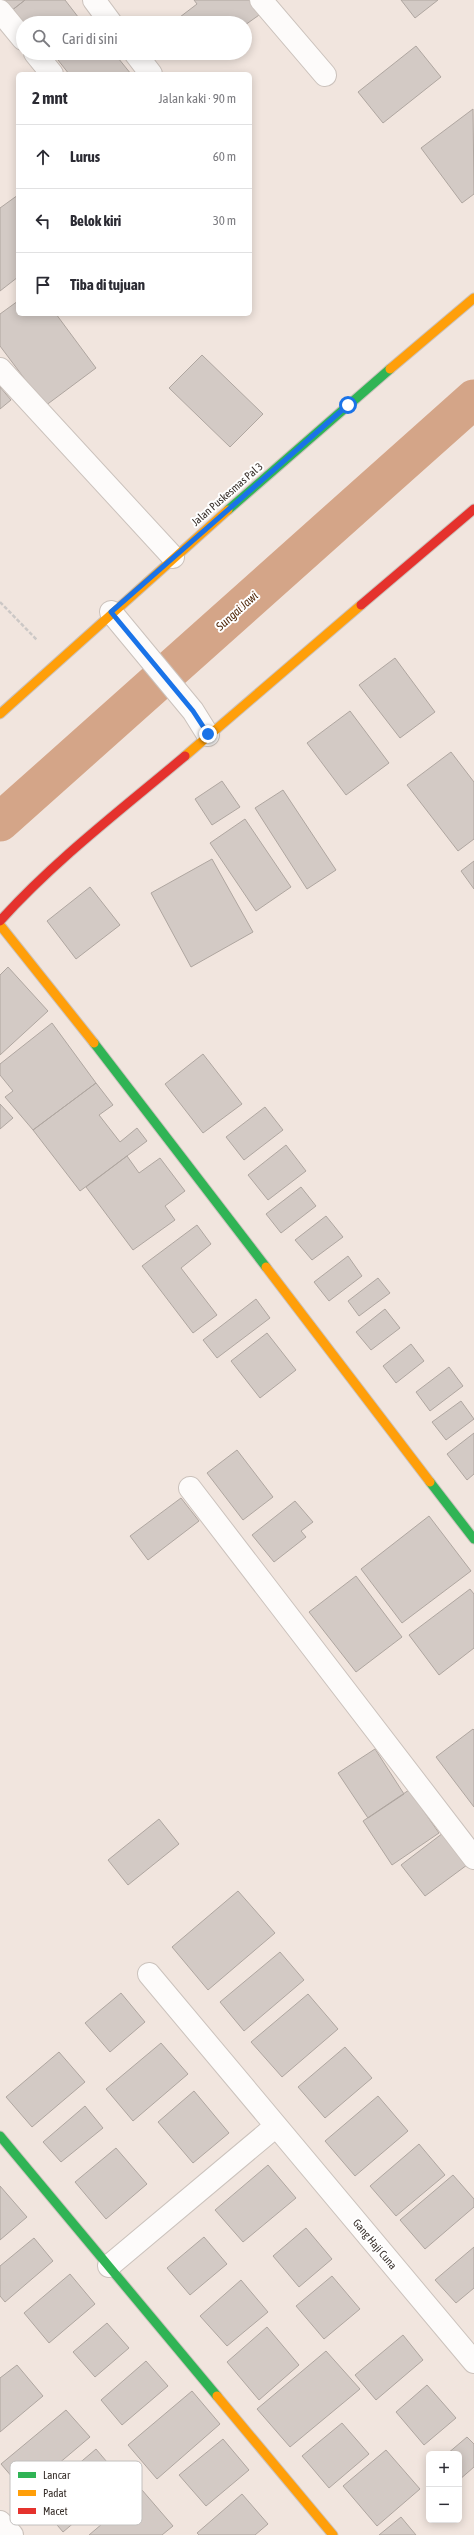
<!DOCTYPE html>
<html lang="id">
<head>
<meta charset="utf-8">
<style>
  :root { --surface:#fff; --page:#f7f7f7; --text:#2b2b33; --muted:#7c7c81; --line:#e1e1e2 }
  body { margin:0; font-family:"Asap Condensed",sans-serif; background:var(--page); color:var(--text) }
  .controls { position:absolute; right:12px; bottom:12px; display:grid; overflow:hidden; border-radius:6px; box-shadow:0 2px 10px #0003 }
  .controls button { width:36px; height:36px; display:grid; place-items:center; padding:0; border:0; border-bottom:1px solid var(--line); background:var(--surface); color:var(--text); font:20px sans-serif }
  .stop { position:absolute; width:12px; height:12px; margin:-9px; border:3px solid #1a73e8; border-radius:50%; background:#fff }
  .stop.end { background:#1a73e8; border-color:#fff; box-shadow:0 1px 4px #0008 }
  .list { margin:0; padding:0; list-style:none }
  h2 { display:flex; justify-content:space-between; align-items:center; height:52px; margin:0; padding:0 16px; font-size:17px }
  h2 small { font-size:13px; font-weight:400; color:var(--muted) }
  .list li { display:grid; grid-template-columns:26px 1fr auto; gap:12px; align-items:center; box-sizing:border-box; height:64px; padding:0 16px; border-top:1px solid var(--line) }
  .list b { display:block; font-size:15px; white-space:nowrap }
  .list em { font-size:13px; font-style:normal; color:var(--muted) }
  .icon { flex:none; width:22px; height:22px; fill:none; stroke:currentColor; stroke-width:2; stroke-linecap:round; stroke-linejoin:round }
  .map { position:relative; flex:none; width:474px; height:2535px; overflow:hidden }
  .search { position:absolute; background:var(--surface); box-shadow:0 2px 10px #0003; left:16px; top:16px; width:236px; height:44px; display:flex; align-items:center; gap:10px; box-sizing:border-box; padding:0 14px; border-radius:22px; color:var(--muted); font-size:15px }
  .panel { position:absolute; background:var(--surface); box-shadow:0 2px 10px #0003; left:16px; top:72px; width:236px; height:244px; border-radius:6px }
  .map>svg:first-child { display:block }
  .lines { fill:none; stroke-linecap:round; stroke-linejoin:round }
  .canal { stroke:#d4a588; stroke-width:39 }
  .building { fill:#d3cac5; stroke:#afa6a0 }
  .street-casing { stroke:#cbc2bc; stroke-width:24 }
  .fast-casing { stroke:#cbc2bc; stroke-width:11 }
  .slow-casing { stroke:#cbc2bc; stroke-width:11 }
  .jam-casing { stroke:#cbc2bc; stroke-width:11 }
  .path { stroke:#ccc8c6; stroke-width:2.5; stroke-dasharray:4 2; stroke-linecap:butt }
  .street { stroke:#fdfbfa; stroke-width:22 }
  .fast { stroke:#30b455; stroke-width:9 }
  .slow { stroke:#ff9f0a; stroke-width:9 }
  .jam { stroke:#e5322d; stroke-width:9 }
  .route { stroke:#1a73e8; stroke-width:5 }
  .labels { text-anchor:middle; stroke-width:4; stroke-linejoin:round; paint-order:stroke }
  .street-label { font-size:11px; fill:#362d28; stroke:#fff }
  .water-label { font-size:12px; font-style:italic; fill:#532a0c; stroke:#fff }
  .key { fill:#fff; stroke:#c3c0be; stroke-width:1 }
  .key-label { font-size:11px; fill:#362d28 }
</style>
</head>
<body>
<div class="map">
<svg width="474" height="2535" viewBox="0 0 474 2535">
  <rect width="100%" height="100%" fill="#f1e5de"/>
  <g class="lines">
    <path class="canal" d="M0,822L474,399"/>
  </g>
  <path class="building" d="M3,0H25L11,11Z
    M25,0H65L82,22L23,23L11,11Z
    M194,0H252L262,13L245,25V23H184L180,17L197,4Z
    M401,0H438L415,18Z
    M416,46L441,77L383,123L358,92Z
    M57,53H114L131,74H69L54,55Z
    M473,109L474,194L462,203L421,148Z
    M18,195V277L0,291V208Z
    M18,301V314H56L96,368L45,406L0,346V314Z
    M202,355L263,414L230,447L169,388Z
    M0,387L11,400L0,409Z
    M395,658L435,712L400,738L359,685Z
    M350,711L389,763L346,795L307,743Z
    M451,752L474,782V839L458,851L407,785Z
    M222,781L240,807L212,825L195,799Z
    M283,790L336,870L307,889L255,808Z
    M245,819L291,887L256,911L210,843Z
    M212,859L253,932L191,967L151,893Z
    M474,861V889L461,871Z
    M90,887L120,925L76,959L47,921Z
    M8,967L48,1011L0,1055V975Z
    M52,1023L96,1083L33,1130L5,1097L13,1091L0,1075V1064Z
    M203,1054L242,1104L203,1133L165,1084Z
    M96,1083L113,1105L99,1115L120,1142L137,1128L147,1141L80,1191L33,1130Z
    M0,1104L13,1118L0,1129Z
    M265,1107L283,1130L244,1160L226,1137Z
    M286,1145L306,1171L268,1200L248,1175Z
    M127,1156L139,1173L160,1158L185,1191L165,1206L175,1220L133,1250L86,1187Z
    M301,1187L316,1206L281,1233L266,1214Z
    M326,1216L343,1237L312,1260L295,1240Z
    M197,1225L211,1244L181,1268L217,1315L193,1333L142,1266Z
    M348,1256L362,1276L329,1301L314,1282Z
    M378,1278L390,1293L359,1316L348,1301Z
    M256,1299L270,1318L217,1358L203,1340Z
    M385,1309L400,1328L371,1350L356,1332Z
    M267,1333L296,1370L260,1398L231,1361Z
    M411,1344L424,1361L396,1383L383,1366Z
    M449,1367L463,1386L430,1411L416,1392Z
    M461,1401L474,1419L446,1440L432,1422Z
    M474,1433V1474L467,1480L447,1454Z
    M237,1450L273,1497L243,1520L207,1473Z
    M181,1498L199,1521L148,1560L130,1536Z
    M295,1501L313,1522L301,1531L306,1537L274,1562L252,1535Z
    M429,1516L471,1571L402,1623L361,1569Z
    M356,1576L402,1637L356,1672L309,1612Z
    M470,1589L474,1594V1648L439,1675L409,1635Z
    M473,1729L474,1730V1807L436,1757Z
    M375,1749L404,1794L368,1818L338,1773Z
    M409,1790L439,1833L392,1865L363,1821Z
    M159,1819L179,1844L128,1885L108,1860Z
    M443,1833L467,1865L425,1896L401,1865Z
    M238,1891L275,1933L208,1990L172,1947Z
    M280,1952L304,1980L244,2031L220,2002Z
    M121,1993L145,2022L110,2052L85,2023Z
    M308,1994L338,2029L282,2077L251,2042Z
    M161,2043L188,2074L133,2121L106,2089Z
    M345,2047L372,2078L325,2118L298,2087Z
    M59,2052L85,2082L32,2127L6,2097Z
    M194,2091L229,2133L193,2163L158,2122Z
    M378,2096L408,2131L355,2176L325,2141Z
    M85,2106L103,2128L61,2162L43,2142Z
    M419,2144L445,2175L396,2216L370,2186Z
    M116,2148L147,2184L106,2219L75,2182Z
    M268,2165L296,2198L243,2242L215,2210Z
    M453,2175L474,2199V2207L425,2249L400,2220Z
    M0,2186L27,2217L0,2240Z
    M306,2228L332,2259L299,2287L273,2256Z
    M204,2237L227,2264L190,2295L167,2268Z
    M34,2238L53,2261L5,2302L0,2296V2266Z
    M474,2247V2288L456,2303L435,2280Z
    M70,2274L95,2304L49,2343L24,2313Z
    M332,2276L360,2309L324,2339L296,2306Z
    M241,2280L268,2312L227,2346L200,2316Z
    M107,2323L129,2348L95,2377L73,2352Z
    M267,2327L299,2365L259,2400L227,2362Z
    M403,2335L423,2360L376,2400L355,2375Z
    M326,2351L360,2389L290,2447L257,2409Z
    M146,2361L168,2386L122,2425L101,2400Z
    M17,2365L43,2396L0,2432V2378Z
    M427,2385L456,2418L424,2445L396,2412Z
    M192,2391L220,2424L157,2479L128,2445Z
    M66,2410L90,2437L25,2492L1,2464Z
    M342,2423L369,2454L329,2488L302,2456Z
    M467,2437L474,2444V2467L459,2480V2454H447Z
    M223,2439L249,2470L206,2506L179,2475Z
    M96,2449L123,2481L63,2532L36,2500Z
    M386,2450L420,2489L377,2526L343,2486Z
    M142,2490L173,2526L162,2535H89Z
    M242,2494L268,2524L255,2535H199L197,2533Z
    M401,2517L416,2535H379Z"/>
  <g class="lines">
    <defs>
      <path id="street" d="M94,0L111,23
        M261,0L325,75
        M0,11L23,39
        M35,53L52,74
        M135,53L151,74
        M0,369L173,557
        M111,612L193,711L208,735
        M190,1488L474,1858
        M149,1974L474,2362
        M109,2266L276,2126
        M0,2522L12,2535"/>
      <path id="fast" d="M228,510L390,369
        M94,1043L266,1267
        M430,1482L474,1539
        M0,2136L217,2396"/>
      <path id="slow" d="M390,369L474,298
        M0,714L228,510
        M185,756L361,605
        M0,925L94,1043
        M266,1267L430,1482
        M217,2396L333,2535"/>
      <path id="jam" d="M361,605L474,509
        M0,921C55,860 122,809 185,756"/>
    </defs>
    <use href="#street" class="street-casing"/>
    <use href="#fast" class="fast-casing"/>
    <use href="#slow" class="slow-casing"/>
    <use href="#jam" class="jam-casing"/>
    <path class="path" d="M0,602L37,640"/>
    <use href="#street" class="street"/>
    <use href="#fast" class="fast"/>
    <use href="#slow" class="slow"/>
    <use href="#jam" class="jam"/>
  </g>
  <g class="lines">
    <path class="route" d="M208,734L193,711L111,612L348,405"/>
  </g>
  <g class="labels">
    <g class="street-label">
      <text transform="translate(227 494) rotate(-41)" y="4">Jalan Puskesmas Pal 3</text>
      <text transform="translate(375 2244) rotate(50)" y="4">Gang Haji Cuna</text>
    </g>
    <g class="water-label">
      <text transform="translate(237 611) rotate(-42)" y="4">Sungai Jawi</text>
    </g>
  </g>
  <rect x="10" y="2461" width="132" height="64" rx="6" class="key"/>
  <rect x="18" y="2472" width="18" height="6" fill="#30b455"/>
  <rect x="18" y="2490" width="18" height="6" fill="#ff9f0a"/>
  <rect x="18" y="2508" width="18" height="6" fill="#e5322d"/>
  <g class="key-label">
    <text x="43" y="2479">Lancar</text>
    <text x="43" y="2497">Padat</text>
    <text x="43" y="2515">Macet</text>
  </g>
</svg>
<div class="controls">
<button>+</button>
<button>−</button>
</div>
<div class="stop" style="left:348px;top:405px"></div>
<div class="stop end" style="left:208px;top:734px"></div>
<div class="search"><svg class="icon" aria-label="search" viewBox="0 0 24 24"><circle cx="10" cy="10" r="6"/><path d="M15 15l6 6"/></svg>Cari di sini</div>
<section class="panel">
<h2>2 mnt<small>Jalan kaki · 90 m</small></h2>
<ul class="list">
<li><svg class="icon" aria-label="ahead" viewBox="0 0 24 24"><path d="M12 20V5M6 11l6-6 6 6"/></svg><div><b>Lurus</b></div><em>60 m</em></li>
<li><svg class="icon" aria-label="left" viewBox="0 0 24 24"><path d="M17 20v-9H6M10 6l-5 5 5 5"/></svg><div><b>Belok kiri</b></div><em>30 m</em></li>
<li><svg class="icon" aria-label="arrive" viewBox="0 0 24 24"><path d="M6 21V4h12l-3 4 3 4H6"/></svg><div><b>Tiba di tujuan</b></div></li>
</ul>
</section>
</div>
</body>
</html>
